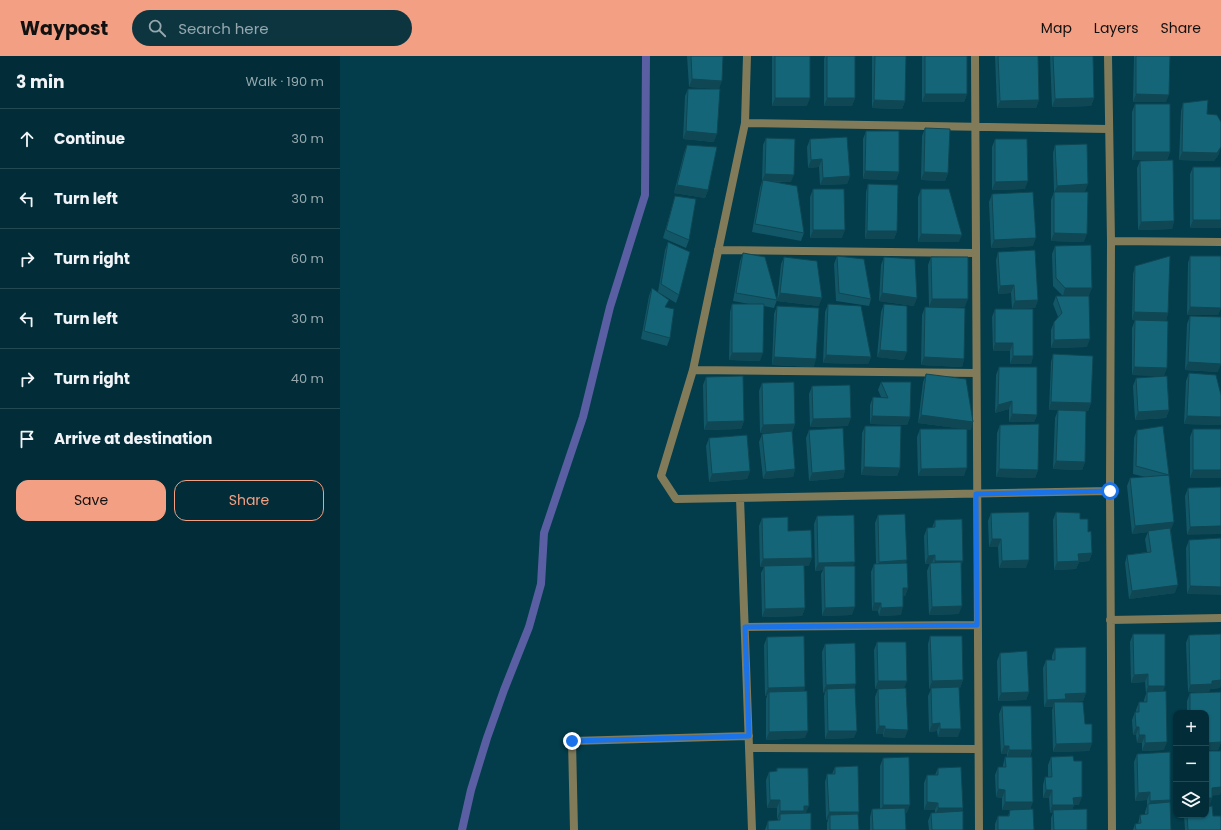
<!DOCTYPE html>
<html lang="en">
<head>
<meta charset="utf-8">
<style>
  :root { --surface:#022d38; --page:#0c3540; --text:#f1f3f6; --muted:#96a8ae; --line:#234953; --accent:#f39f83 }
  body { margin:0; font-family:Poppins,sans-serif; background:var(--page); color:var(--text) }
  .controls { position:absolute; right:12px; bottom:12px; display:grid; overflow:hidden; border-radius:8px; box-shadow:0 1px 3px #0004 }
  .controls button { width:36px; height:36px; display:grid; place-items:center; padding:0; border:0; border-bottom:1px solid var(--line); background:var(--surface); color:var(--text); font:20px sans-serif }
  .stop { position:absolute; width:12px; height:12px; margin:-9px; border:3px solid #1a73e8; border-radius:50%; background:#fff }
  .stop.end { background:#1a73e8; border-color:#fff; box-shadow:0 1px 4px #0008 }
  .list { margin:0; padding:0; list-style:none }
  h2 { display:flex; justify-content:space-between; align-items:center; height:52px; margin:0; padding:0 16px; font-size:17px }
  h2 small { font-size:13px; font-weight:400; color:var(--muted) }
  .list li { display:grid; grid-template-columns:26px 1fr auto; gap:12px; align-items:center; box-sizing:border-box; height:60px; padding:0 16px; border-top:1px solid var(--line) }
  .list b { display:block; font-size:15px; white-space:nowrap }
  .list em { font-size:13px; font-style:normal; color:var(--muted) }
  .actions { display:flex; gap:8px; padding:12px 16px }
  .actions a { flex:1; padding:9px 0; border:1px solid var(--accent); border-radius:12px; text-align:center; font-size:14px; color:var(--accent) }
  .actions .main { background:var(--accent); color:#111 }
  .icon { flex:none; width:22px; height:22px; fill:none; stroke:currentColor; stroke-width:2; stroke-linecap:round; stroke-linejoin:round }
  .map { position:relative; flex:none; width:881px; height:774px; overflow:hidden }
  header { display:flex; align-items:center; gap:24px; box-sizing:border-box; height:56px; padding:0 20px; background:var(--accent); color:#111 }
  header strong { font-size:19px }
  nav { display:flex; gap:22px; margin-inline-start:auto; font-size:14px }
  .search { width:280px; height:36px; background:var(--page); display:flex; align-items:center; gap:10px; box-sizing:border-box; padding:0 14px; border-radius:22px; color:var(--muted); font-size:15px }
  main { display:flex }
  aside { flex:1; background:var(--surface) }
  .map>svg:first-child { display:block }
  .lines { fill:none; stroke-linecap:round; stroke-linejoin:round }
  .stream { stroke:#5a5fa3; stroke-width:8 }
  .minor { stroke:#817b5a; stroke-width:8 }
  .wall { fill:#125767 }
  .shaded-wall { fill:#0f4754 }
  .building { fill:#156578; stroke:#0f4754 }
  .route { stroke:#1a73e8; stroke-width:5 }
</style>
</head>
<body>
<header>
<strong>Waypost</strong>
<div class="search"><svg class="icon" aria-label="search" viewBox="0 0 24 24"><circle cx="10" cy="10" r="6"/><path d="M15 15l6 6"/></svg>Search here</div>
<nav><a>Map</a><a>Layers</a><a>Share</a></nav>
</header>
<main>
<aside>
<h2>3 min<small>Walk · 190 m</small></h2>
<ul class="list">
<li><svg class="icon" aria-label="ahead" viewBox="0 0 24 24"><path d="M12 20V5M6 11l6-6 6 6"/></svg><div><b>Continue</b></div><em>30 m</em></li>
<li><svg class="icon" aria-label="left" viewBox="0 0 24 24"><path d="M17 20v-9H6M10 6l-5 5 5 5"/></svg><div><b>Turn left</b></div><em>30 m</em></li>
<li><svg class="icon" aria-label="right" viewBox="0 0 24 24"><path d="M7 20v-9h11M14 6l5 5-5 5"/></svg><div><b>Turn right</b></div><em>60 m</em></li>
<li><svg class="icon" aria-label="left" viewBox="0 0 24 24"><path d="M17 20v-9H6M10 6l-5 5 5 5"/></svg><div><b>Turn left</b></div><em>30 m</em></li>
<li><svg class="icon" aria-label="right" viewBox="0 0 24 24"><path d="M7 20v-9h11M14 6l5 5-5 5"/></svg><div><b>Turn right</b></div><em>40 m</em></li>
<li><svg class="icon" aria-label="arrive" viewBox="0 0 24 24"><path d="M6 21V4h12l-3 4 3 4H6"/></svg><div><b>Arrive at destination</b></div></li>
</ul>
<div class="actions"><a class="main">Save</a><a>Share</a></div>
</aside>
<div class="map">
<svg width="881" height="774" viewBox="0 0 881 774">
  <rect width="100%" height="100%" fill="#033c4a"/>
  <g class="lines">
    <path class="stream" d="M122,774L131,734L147,682L164,634L189,571L201,528L204,477L243,361L270,251L305,139L306,0"/>
    <path class="minor" d="M407,0L405,67L353,314L321,420L336,443L770,435
      M635,0L639,774
      M768,0L771,185L770,435L772,774
      M405,67L768,73
      M771,185L881,186
      M378,194L635,197
      M353,314L636,317
      M400,442L412,774
      M770,564L881,562
      M405,571L637,569
      M409,692L638,693
      M234,774L232,685L409,680"/>
  </g>
  <path class="wall" d="M347,0H383L379,33L349,31Z
    M432,0H470L467,50H432Z
    M485,0H515V42L512,50H484V3Z
    M532,0H566L565,45L562,53L532,52Z
    M582,0H627V38L624,46H582Z
    M655,0H698L699,44L696,52H657Z
    M710,0H753L754,42L751,50L712,51Z
    M794,0H830L826,46H793Z
    M348,33L374,86L343,83L345,40Z
    M843,47L867,58L879,98L874,105L839,104L841,55Z
    M795,48L830,96L827,104H792V56Z
    M585,72L608,117L605,125L581,124L582,80Z
    M526,75L559,116L556,124L523,123V83Z
    M426,82L451,126H433L464,177L461,185L412,176L420,132L422,125L423,89Z
    M470,83L510,120L507,128L480,129L479,111L468,112L467,91Z
    M655,83L685,133L652,134V91Z
    M347,89L368,134L365,142L334,137L344,97Z
    M715,89L745,136L744,186L711,185V144L714,136L713,97Z
    M800,105L834,165L832,173L798,174L797,112Z
    M853,111H881L850,172V118Z
    M528,128L557,175L554,183H525L526,136Z
    M473,133L502,182H470V141Z
    M581,133L619,186H578V141Z
    M652,138L693,190L651,192L649,146Z
    M335,140L349,184L346,192L323,182Z
    M328,186L339,239L336,247L318,236L325,194Z
    M715,190L749,240H723L713,230L712,198Z
    M658,196L698,244L695,252L672,253L671,237L658,238L656,204Z
    M403,197L437,244L434,252L424,250L420,305L389,304L390,256L392,248H409L393,245L400,205Z
    M497,200L531,243L529,250L496,245L494,208Z
    M850,200L881,252L878,259H847L848,207Z
    M444,201L479,250L437,245L441,208Z
    M544,201L574,250L539,245L541,209Z
    M591,201L625,251H589L588,209Z
    M795,210L828,257L826,265L792,264L793,218Z
    M312,232L326,252L330,282L327,290L301,283L309,240Z
    M716,240L747,291L711,292V274L714,266L718,261L713,248Z
    M488,248L531,301L528,308L483,307L485,256Z
    M544,248L564,304L537,301L541,256Z
    M437,250L474,311L432,309L434,258Z
    M585,251L624,303L622,311L581,309L582,259Z
    M655,253L693,300L691,308H670V295H653L652,261Z
    M850,260L878,316L845,314L847,268Z
    M795,264L824,320L792,319V272Z
    M713,298L751,347L748,355H746L745,406L742,414L713,413L715,362L718,354H709L711,306Z
    M659,311L697,359L694,366H669V353L655,357L656,319Z
    M849,317L881,339V369L844,368L846,325Z
    M586,318L631,374L627,373L624,420H578L577,381L580,373H624L578,367L583,326Z
    M366,321L404,365L401,373L364,374L363,329Z
    M796,322L829,354L826,362L795,364L793,330Z
    M541,326L570,361L567,369L530,368V349L533,341H541L538,334Z
    M422,327L455,368L452,376L455,413L453,421L423,423L419,386L422,378L447,376L420,377L419,335Z
    M472,330L508,370L470,371L469,338Z
    M660,369L698,414L695,422L656,421L657,377Z
    M525,370L560,412L557,420L521,419L522,377Z
    M853,373H881V422H850V381Z
    M469,374L505,414L503,422L469,425L466,382Z
    M797,374L829,419L831,474L835,537L789,543L785,507L787,499L807,496L805,483L808,476L792,478L787,430L790,422L805,421L793,418L794,382Z
    M369,382L410,415L407,423L369,426L366,390Z
    M881,431L847,479L845,440L848,432Z
    M716,456L740,463L748,476L752,497L749,505L739,506L736,513L714,514L713,464Z
    M651,457L686,512H659L658,491H649L648,465Z
    M538,459L566,507L568,532L565,540H563L561,559L539,560L538,555H532L531,516L534,508H536L535,467Z
    M477,460L513,510L512,559L482,560L481,518L483,514L475,515L474,468Z
    M422,462L448,475L469,510H464L465,552L462,560L422,561L421,517L424,511H420L419,470Z
    M595,464L621,511L619,558L589,559L587,515L590,507H592L585,508L584,480L587,472H592Z
    M881,482L847,538L846,492L849,484Z
    M793,578L823,635L824,694L802,695V687H797L796,679H793L792,664L795,656H796V654L799,646H804V644L806,638L805,626L791,627L790,586Z
    M881,578V628L880,632L870,633L869,636H848L846,587L849,579Z
    M590,580L623,624L620,632H619L618,681H598L597,675L589,676L588,640L591,633H589L588,588Z
    M427,581L465,631L464,635L465,682L426,684V643L427,640H425L424,589Z
    M537,586L564,632L565,682L543,681V678H536L535,641L538,633H535L534,594Z
    M485,588L515,632L514,682L485,683L484,640L485,637H483L482,596Z
    M715,592L746,637L743,645L724,646L745,668L752,687L749,695L713,696L712,654L713,651H704L703,612L706,604H712V600Z
    M660,597L689,636L686,644L658,645L657,605Z
    M881,636V686L878,694H866V657H847V645L850,637Z
    M662,650L692,694L690,701L691,753L694,774H655V768L658,760H668L670,754H675H662V742L656,741L655,719L658,711H663V709L665,701H667V698H661L659,658Z
    M797,698L830,744V746L831,774H793L795,768H798L800,759H805V756L807,750V744L795,745L794,706Z
    M711,701L739,749H734L732,754L747,774H711V762L713,757H710L709,742H703V729L705,721H708V709Z
    M543,702L567,757H565L566,774H530V761L532,753H540V710Z
    M495,711L519,756L518,758L519,774H487V767L488,764H486L485,726L487,718H492Z
    M437,712L466,757L471,774H425L428,765L438,764V763H437V752H427L426,724L429,716L436,715Z
    M598,712L623,752L622,755L623,774H589L588,765L591,757H595V754H584V727L587,719H595Z
    M844,759H866L873,760L881,774H845Z"/>
  <path class="shaded-wall" d="M352,23L382,25L379,33L349,31Z
    M585,38H627L624,46H582Z
    M796,38L829,39L826,46H793Z
    M435,42H470L467,50H432Z
    M487,42H515L512,50H484Z
    M754,42L751,50L712,51L715,43Z
    M534,44L565,45L562,53L532,52Z
    M699,44L696,52H657L660,45Z
    M346,75L377,78L374,86L343,83Z
    M881,91L879,98L874,105L839,104L842,96Z
    M795,96H830L827,104H792Z
    M482,103L479,111L468,112L471,104Z
    M525,115L559,116L556,124L523,123Z
    M584,116L608,117L605,125L581,124Z
    M425,118L454,119L451,126L422,125Z
    M510,120L507,128L480,129L483,122Z
    M688,125L685,133L652,134L655,126Z
    M748,128L745,136L714,137L717,130Z
    M337,129L368,134L365,142L334,137Z
    M853,164H881V172H850Z
    M834,165L832,173L798,174L801,166Z
    M473,174H505L502,182H470Z
    M527,175H557L554,183H525Z
    M714,177L747,178L744,186L711,185Z
    M581,178L622,179L619,186H578Z
    M696,182L693,190L651,192L654,184Z
    M674,229L671,237L658,238L660,230Z
    M725,232H752L749,240H723Z
    M440,237L482,242L479,250L437,245Z
    M542,237L577,242L574,250L539,245Z
    M592,243H628L625,251H589Z
    M698,244L695,252L672,253L675,245Z
    M850,251L881,252L878,259H847Z
    M794,256L828,257L826,265L792,264Z
    M750,283L747,291L711,292L714,284Z
    M655,287H673L670,295H653Z
    M540,294L567,296L564,304L537,301Z
    M392,297H423L420,305L389,304Z
    M486,299L531,301L528,308L483,307Z
    M673,300H693L691,308H670Z
    M434,301L476,303L474,311L432,309Z
    M584,301L624,303L622,311L581,309Z
    M848,306L881,308L878,316L845,314Z
    M794,311L827,312L824,320L792,319Z
    M672,345L669,353L655,357L658,349Z
    M711,346L751,347L748,355L709,354Z
    M829,354L826,362L795,364L798,356Z
    M672,358L697,359L694,366H669Z
    M581,359L633,366L631,374L578,367Z
    M532,360L570,361L567,369L530,368Z
    M847,360L881,361V369L844,368Z
    M511,362L508,370L470,371L473,363Z
    M404,365L401,373L364,374L367,366Z
    M455,368L452,376L420,377L423,369Z
    M716,405L745,406L742,414L713,413Z
    M524,411L560,412L557,420L521,419Z
    M627,412L624,420H578L581,413Z
    M455,413L453,421L423,423L426,416Z
    M659,413L698,414L695,422L656,421Z
    M505,414L503,422L469,425L472,417Z
    M853,414H881V422H850Z
    M410,415L407,423L369,426L372,418Z
    M834,466L831,474L808,476V475V476L792,478L795,470Z
    M881,470V478L847,479L850,471Z
    M652,483H661L658,491H649Z
    M752,497L749,505L739,506L736,513L714,514L717,506L738,498Z
    M595,499L592,507L585,508L588,500Z
    M472,502L469,510L424,511V510V511H420L423,503Z
    M567,504L564,512L536,513L539,506Z
    M689,504L686,512H659L662,505Z
    M595,505H623L620,513H592Z
    M515,506L512,514L484,510L483,514L475,515L478,507Z
    M838,529L835,537L789,543L792,535Z
    M850,530L881,531V539L847,538Z
    M563,532H568L565,540H560Z
    M534,547H541L538,555H532Z
    M622,550L619,558L589,559L592,551Z
    M515,551L512,559L482,560L485,552Z
    M563,551L561,559L539,560L541,552Z
    M465,552L462,560L422,561L425,553Z
    M808,618L805,626L791,627L794,619Z
    M623,624L620,632L589,633L592,625Z
    M881,624V628L880,632L870,633L869,636H848L850,629L872,625Z
    M538,625H567L564,633H535Z
    M516,628L513,636L487,633L485,637H483L486,629Z
    M808,630H825L822,638L807,636L806,638Z
    M465,631L462,639L429,636L427,640H425L428,632Z
    M689,636L686,644L658,645L661,637Z
    M746,637L743,645L724,646L723,651L714,646L713,651H704L707,644L725,638Z
    M600,667L597,675L589,676L592,668Z
    M539,670H545L543,678H536Z
    M796,671H799L796,679H793Z
    M545,673L568,674L565,682L543,681Z
    M600,673H621L618,681H598Z
    M468,675L465,682L426,684L429,676Z
    M488,675H517L514,682L485,683Z
    M799,679H805L802,687H797Z
    M827,686L824,694L802,695L805,687Z
    M881,686L878,694H866V687Z
    M752,687L749,695L713,696L716,688Z
    M664,690H669L667,698H661Z
    M669,694H692L689,702H667Z
    M881,731V736L880,739L869,740L872,732Z
    M658,733L665,734L662,742L656,741Z
    M706,734H712L709,742H703Z
    M810,736L807,744L795,745L798,737Z
    M742,741L739,749H734L731,757L713,754V757H710L712,749L733,742Z
    M866,742H872L870,750H866Z
    M430,744H440L437,752H427Z
    M830,744L828,752L808,751L810,745Z
    M587,746L598,747L595,754H584Z
    M665,746H693L690,754H662Z
    M543,749H570L567,757H540Z
    M464,750H469L466,757L440,758L438,763H437L440,755Z
    M598,752H623L620,760H595Z
    M489,756H519L516,764L490,759L488,764H486Z"/>
  <path class="building" d="M351,0H383L382,25L352,23Z
    M435,0H470V42H435Z
    M487,0H515V42H487Z
    M535,0H566L565,45L534,44Z
    M585,0H627V38H585Z
    M658,0H698L699,44L660,45Z
    M713,0H753L754,42L715,43Z
    M796,0H830L829,39L796,38Z
    M348,33H380L377,78L346,75Z
    M868,44L867,58L877,59L881,66V91L877,97L842,96L843,47Z
    M795,48H830V96H795Z
    M585,72L610,73L608,117L584,116Z
    M526,75H559V116L525,115Z
    M507,81L510,120L483,122L482,103L471,104L470,83Z
    M426,82L455,83L454,119L425,118Z
    M655,83H687L688,125L655,126Z
    M747,88L748,128L717,130L715,89Z
    M347,89L377,91L368,134L337,129Z
    M833,104L834,165L801,166L800,105Z
    M853,111H881V164H853Z
    M423,124L457,130L464,177L415,168Z
    M528,128L558,129L557,175H527Z
    M473,133H504L505,174H473Z
    M581,133H609L622,179L581,178Z
    M693,136L696,182L654,184L652,138Z
    M714,136H748L747,178L714,177Z
    M335,140L356,143L349,184L326,174Z
    M328,186L350,196L339,239L321,228Z
    M751,189L752,232H725L716,222L715,190Z
    M695,194L698,244L675,245L674,229L660,230L658,196Z
    M403,197L425,201L437,244L396,237Z
    M497,200L524,203L531,243L499,237Z
    M830,200L828,257L794,256L795,210Z
    M850,200H881V252L850,251Z
    M444,201L477,205L482,242L440,237Z
    M544,201L575,203L577,242L542,237Z
    M591,201H628V243H592Z
    M312,232L329,244L325,251L334,253L330,282L304,275Z
    M716,240H749L750,283L714,284V266L722,257Z
    M392,248H424L423,297H392Z
    M488,248L521,250L531,301L486,299Z
    M544,248L567,250V296L540,294Z
    M437,250L479,252L476,303L434,301Z
    M585,251L625,252L624,303L584,301Z
    M655,253H693V300H673V287H655Z
    M850,260L881,261V308L848,306Z
    M795,264L828,265L827,312L794,311Z
    M713,298L753,300L751,347L711,346Z
    M659,311H697V359L672,358V345L658,349Z
    M849,317L876,319L881,339V361L847,360Z
    M586,318L626,323L633,366L581,359Z
    M403,320L404,365L367,366L366,321Z
    M827,320L829,354L798,356L796,322Z
    M454,326L455,368L423,369L422,327Z
    M541,326H571L570,361L532,360L533,341L548,342Z
    M510,329L511,362L473,363L472,330Z
    M718,354L746,355L745,406L716,405Z
    M699,368L698,414L659,413L660,369Z
    M525,370H561L560,412L524,411Z
    M823,370L829,419L834,466L795,470L790,422L829,419L796,410L797,374Z
    M503,372L505,414L472,417L469,374Z
    M580,373H627V412L581,413Z
    M853,373H881V414H853Z
    M452,375L455,413L426,416L422,378Z
    M407,379L410,415L372,418L369,382Z
    M881,431V470L850,471L848,432Z
    M689,456V504L662,505L661,483H652L651,457Z
    M716,456L740,457V463H748V476L751,475L752,497L738,498L739,505L717,506Z
    M565,458L567,504L539,506L538,459Z
    M514,459L515,506L478,507L477,460Z
    M448,461V475L471,474L472,502L423,503L422,462Z
    M622,463L623,505H595V499L588,500L587,472L595,471V464Z
    M830,472L838,529L792,535L787,499L811,496L808,475Z
    M881,482V531L850,530L849,484Z
    M621,506L622,550L592,551L590,507Z
    M567,507L568,532H563V551L541,552V547H534V508Z
    M464,509L465,552L425,553L424,510Z
    M484,510H515V551L485,552Z
    M793,578H825V630H808V618L794,619Z
    M881,578V624L872,625V628L850,629L849,579Z
    M464,580L465,631L428,632L427,581Z
    M590,580H622L623,624L592,625Z
    M537,586H566L567,625H538Z
    M515,587L516,628L486,629L485,588Z
    M746,591V637L725,638L726,643L707,644L706,604H715V592Z
    M687,595L689,636L661,637L660,597Z
    M619,631L621,673H600V667L592,668L591,632Z
    M515,632L517,675H488L487,633Z
    M566,632L568,674L545,673V670H539L538,633Z
    M467,635L468,675L429,676V636Z
    M826,635L827,686L805,687V679H799V671H796L795,656H799V646H807V636Z
    M881,636V686L866,687V657H850V637Z
    M714,646H743L745,668H752V687L716,688Z
    M662,650H691L692,694H669V690H664Z
    M866,695H881V731L872,732V742H866Z
    M830,696V744L810,745V736L798,737L797,698Z
    M733,700L734,705H742V741L733,742L734,749H712V734H706L705,721H712L711,701Z
    M569,701L570,749H543V702Z
    M665,701H692L693,746H665V734L658,733V711H666Z
    M518,710L519,756H489L487,718H495V711Z
    M621,711L623,752H598V747L587,746V719H598V712Z
    M437,712H468L469,750H464V755H440V744H430L429,716L437,715Z
    M830,746L831,774H796L795,768L801,767L800,759L808,758V748Z
    M872,750L873,760H881V774H848L847,759H866V751Z
    M565,752L566,774H533L532,753Z
    M693,753L694,774H658V760H669L670,754Z
    M747,753V774H714L713,754Z
    M623,755V774H592L591,757Z
    M471,757V774H428V765L440,764V758Z
    M518,758L519,774H490V759Z"/>
  <g class="lines">
    <path class="route" d="M232,685L409,680L405,571L637,569L636,438L770,435"/>
  </g>
</svg>
<div class="controls">
<button>+</button>
<button>−</button>
<button><svg class="icon" aria-label="layers" viewBox="0 0 24 24"><path d="M12 4l9 5-9 5-9-5zM3 14l9 5 9-5"/></svg></button>
</div>
<div class="stop" style="left:770px;top:435px"></div>
<div class="stop end" style="left:232px;top:685px"></div>
</div>
</main>
</body>
</html>
